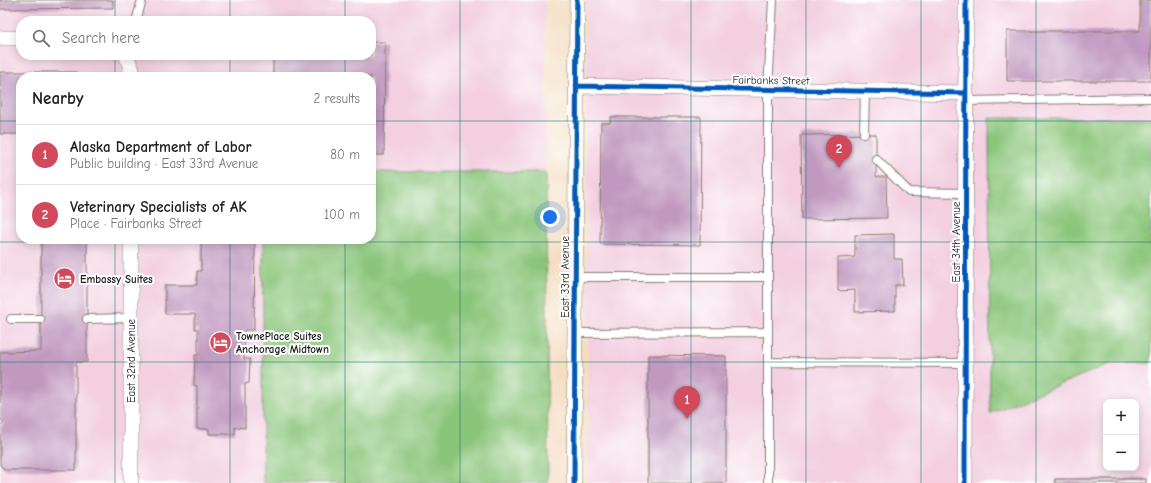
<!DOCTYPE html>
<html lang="en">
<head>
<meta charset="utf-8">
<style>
  :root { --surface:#fff; --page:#f2f2f2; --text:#202124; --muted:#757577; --line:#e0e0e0; --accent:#d1495b }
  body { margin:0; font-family:"Comic Neue",sans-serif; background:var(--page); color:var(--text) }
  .controls { position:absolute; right:12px; bottom:12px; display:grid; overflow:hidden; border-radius:8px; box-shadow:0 2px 10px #0003 }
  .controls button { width:36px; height:36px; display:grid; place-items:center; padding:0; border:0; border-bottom:1px solid var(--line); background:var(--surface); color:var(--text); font:20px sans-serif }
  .you { position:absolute; left:550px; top:217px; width:14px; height:14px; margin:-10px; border:3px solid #fff; border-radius:50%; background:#1a73e8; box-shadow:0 0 0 6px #1a73e833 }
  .badge { display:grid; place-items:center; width:26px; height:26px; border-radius:50%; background:var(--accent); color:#fff; font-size:13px; font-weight:700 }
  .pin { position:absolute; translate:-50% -33px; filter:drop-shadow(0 1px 2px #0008) }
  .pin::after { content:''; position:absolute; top:21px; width:14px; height:12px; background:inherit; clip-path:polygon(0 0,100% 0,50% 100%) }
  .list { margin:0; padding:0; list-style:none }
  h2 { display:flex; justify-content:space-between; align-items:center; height:52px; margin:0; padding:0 16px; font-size:17px }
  h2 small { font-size:13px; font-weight:400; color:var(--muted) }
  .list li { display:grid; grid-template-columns:26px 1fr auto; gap:12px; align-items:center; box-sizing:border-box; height:60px; padding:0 16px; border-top:1px solid var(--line) }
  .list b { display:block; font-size:15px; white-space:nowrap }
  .list p { margin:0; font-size:13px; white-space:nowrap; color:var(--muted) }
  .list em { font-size:13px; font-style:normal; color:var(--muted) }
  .icon { flex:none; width:22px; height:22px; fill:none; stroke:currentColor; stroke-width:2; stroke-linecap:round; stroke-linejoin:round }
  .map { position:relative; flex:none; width:1151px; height:483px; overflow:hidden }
  .search { position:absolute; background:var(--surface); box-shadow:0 2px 10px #0003; left:16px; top:16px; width:360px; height:44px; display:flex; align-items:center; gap:10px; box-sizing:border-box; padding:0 14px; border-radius:16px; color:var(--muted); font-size:15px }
  .panel { position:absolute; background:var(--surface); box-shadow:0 2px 10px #0003; left:16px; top:72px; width:360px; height:172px; border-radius:16px }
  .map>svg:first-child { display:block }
  .built { fill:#f3cfe0; fill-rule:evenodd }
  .green { fill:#8ac579; stroke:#53704a }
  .building { fill:#c199c0 }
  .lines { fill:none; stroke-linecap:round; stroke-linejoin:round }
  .lane-casing { stroke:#887c6e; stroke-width:10 }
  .street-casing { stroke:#887c6e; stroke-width:16 }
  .lane { stroke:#fff; stroke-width:8 }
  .street { stroke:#fff; stroke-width:15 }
  .cycleway-casing { stroke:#fff; stroke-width:8 }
  .cycleway { stroke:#0057b8; stroke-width:5 }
  .grid { fill:none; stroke:#0f766e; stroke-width:1; stroke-opacity:0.55 }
  .labels { text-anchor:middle; stroke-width:4; stroke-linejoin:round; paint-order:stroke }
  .street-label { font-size:11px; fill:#1c1c1c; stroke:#fff }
  .poi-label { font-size:11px; font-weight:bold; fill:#1c1c1c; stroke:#fff; text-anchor:start }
</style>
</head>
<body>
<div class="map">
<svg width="1151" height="483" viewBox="0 0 1151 483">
  <rect width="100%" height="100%" fill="#fff"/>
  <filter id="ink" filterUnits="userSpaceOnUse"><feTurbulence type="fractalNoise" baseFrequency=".025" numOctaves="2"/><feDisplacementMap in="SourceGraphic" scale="8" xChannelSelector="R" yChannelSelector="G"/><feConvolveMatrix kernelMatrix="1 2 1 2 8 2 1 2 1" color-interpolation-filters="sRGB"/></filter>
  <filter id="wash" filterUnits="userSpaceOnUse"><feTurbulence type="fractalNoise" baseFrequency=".012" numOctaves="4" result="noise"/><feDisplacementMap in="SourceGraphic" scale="16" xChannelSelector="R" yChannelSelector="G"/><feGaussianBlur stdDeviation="0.9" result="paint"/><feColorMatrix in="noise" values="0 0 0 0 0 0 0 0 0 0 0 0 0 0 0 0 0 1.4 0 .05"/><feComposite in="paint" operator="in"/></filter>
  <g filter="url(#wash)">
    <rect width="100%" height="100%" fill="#f4ddc0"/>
    <path class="built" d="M0,0H545L548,483H0ZM21,21H371V55H21ZM21,77H371V239H21Z
      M585,0H1151V483H588V309ZM1106,402H1136V468H1106Z"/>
    <path class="green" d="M989,118H1151V363H1112L990,413Z
      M371,172H546L548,483H263V239H371Z"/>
    <g id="blocks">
      <path class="building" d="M0,0H113V8L0,9Z
        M1140,0H1151V81H1007V31H1140Z
        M371,42H385L384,155H371V77H273V55H371Z
        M0,72H76L77,77H21V134H0Z
        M611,117H701L700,245L600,244L601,123H610Z
        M876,134V177H886L887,218L802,219L801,135Z
        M894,234V259H902L903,285H895V311L855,312V290L838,291V258L855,257V235Z
        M41,239H87V362H76V470H5L0,465V427L4,423L0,419V352L41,351Z
        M201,239H255L254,330H244V359H250L249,383L245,384V428L235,427V434H209V429H197V386L194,385L195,355H198V329H195V314H165V285H197V271H201Z
        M648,355L726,356V483H648Z
        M1055,479H1146V483H1055Z"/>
    </g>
  </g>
  <g filter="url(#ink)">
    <use href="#blocks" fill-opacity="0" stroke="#887c6e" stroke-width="1"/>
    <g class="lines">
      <defs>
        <path id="lane" d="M136,21L142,0
          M966,101L1151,98
          M864,134L865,91
          M876,159L909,192L966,193
          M575,277H768
          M11,319H40
          M87,319L131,318
          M575,333L768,332
          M768,362L965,363
          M768,483V90L773,0"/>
        <path id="street" d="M0,38H21
          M126,55L132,70V77
          M576,86L966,93
          M131,239V483
          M574,483L577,0
          M965,483L966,0"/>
      </defs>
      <use href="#lane" class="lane-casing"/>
      <use href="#street" class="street-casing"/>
      <use href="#lane" class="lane"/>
      <use href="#street" class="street"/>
      <defs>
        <path id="cycleway" d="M576,86L966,93
          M574,483L577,0
          M965,483L966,0"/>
      </defs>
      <use href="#cycleway" class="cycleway-casing"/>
      <use href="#cycleway" class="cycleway"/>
    </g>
  </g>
  <path class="grid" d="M115,0V21M230,0V21M345,0V21M460,0V483M576,0V483M691,0V483M806,0V483M921,0V483M1036,0V483M115,55V77M230,55V77M345,55V77M0,121H21M371,121H1151M115,239V483M230,239V483M345,239V483M0,242H1151M0,362H1151"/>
  <defs>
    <symbol id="hotel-disc" viewBox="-11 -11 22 22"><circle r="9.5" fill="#d1495b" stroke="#fff"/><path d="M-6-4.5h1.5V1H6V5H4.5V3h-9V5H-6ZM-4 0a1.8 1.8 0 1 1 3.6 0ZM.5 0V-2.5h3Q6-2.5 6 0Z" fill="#fff"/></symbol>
  </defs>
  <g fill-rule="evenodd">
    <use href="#hotel-disc" x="52" y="266" width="25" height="25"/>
    <use href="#hotel-disc" x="208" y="330" width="25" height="25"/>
  </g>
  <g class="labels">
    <g class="street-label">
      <text transform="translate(771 80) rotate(1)" y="4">Fairbanks Street</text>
      <text transform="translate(956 242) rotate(-90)" y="4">East 34th Avenue</text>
      <text transform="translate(565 277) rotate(-90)" y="4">East 33rd Avenue</text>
      <text transform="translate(131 361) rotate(-90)" y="4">East 32nd Avenue</text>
    </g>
    <g class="poi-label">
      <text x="80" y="283">Embassy Suites</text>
      <text x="236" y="340">TownePlace Suites<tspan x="236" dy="13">Anchorage Midtown</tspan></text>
    </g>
  </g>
</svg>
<div class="controls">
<button>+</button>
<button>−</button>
</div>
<div class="you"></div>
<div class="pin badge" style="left:687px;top:419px">1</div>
<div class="pin badge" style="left:839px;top:168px">2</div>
<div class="search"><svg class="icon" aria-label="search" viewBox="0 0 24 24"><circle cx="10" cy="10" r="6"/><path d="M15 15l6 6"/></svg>Search here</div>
<section class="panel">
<h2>Nearby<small>2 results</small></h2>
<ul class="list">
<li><span class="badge">1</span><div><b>Alaska Department of Labor</b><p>Public building · East 33rd Avenue</p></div><em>80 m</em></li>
<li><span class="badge">2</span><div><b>Veterinary Specialists of AK</b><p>Place · Fairbanks Street</p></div><em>100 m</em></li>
</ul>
</section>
</div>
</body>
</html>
